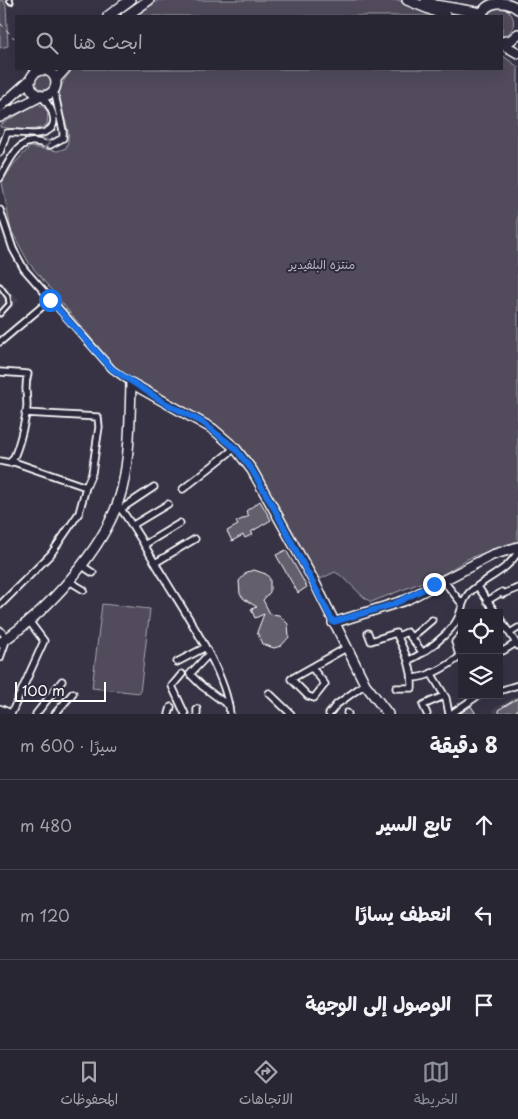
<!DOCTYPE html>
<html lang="ar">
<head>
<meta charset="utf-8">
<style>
  :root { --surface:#292634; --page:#312e3c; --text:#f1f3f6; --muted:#a5a5ac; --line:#45434f; --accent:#8c9099 }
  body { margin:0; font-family:"Playpen Sans","Playpen Sans Arabic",sans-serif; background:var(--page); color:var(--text); direction:rtl }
  .controls { position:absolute; right:15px; bottom:15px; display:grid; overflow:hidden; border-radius:0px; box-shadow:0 5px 20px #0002 }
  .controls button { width:45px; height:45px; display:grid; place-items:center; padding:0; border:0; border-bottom:1px solid var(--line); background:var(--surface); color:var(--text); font:25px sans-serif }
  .scale { position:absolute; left:15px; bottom:12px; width:91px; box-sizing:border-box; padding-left:5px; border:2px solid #fff; border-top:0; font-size:14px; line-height:18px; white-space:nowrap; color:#fff; -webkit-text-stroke:4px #2f2a3d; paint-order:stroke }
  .stop { position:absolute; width:15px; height:15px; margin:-11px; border:4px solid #1a73e8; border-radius:50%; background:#fff }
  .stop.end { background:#1a73e8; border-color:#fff; box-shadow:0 1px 5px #0008 }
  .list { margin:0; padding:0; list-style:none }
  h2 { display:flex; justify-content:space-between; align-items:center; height:65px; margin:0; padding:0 20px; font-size:21px }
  h2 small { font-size:16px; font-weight:400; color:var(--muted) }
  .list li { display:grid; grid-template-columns:32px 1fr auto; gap:15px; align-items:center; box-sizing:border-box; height:90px; padding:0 20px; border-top:1px solid var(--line) }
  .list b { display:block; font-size:19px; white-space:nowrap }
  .list em { font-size:16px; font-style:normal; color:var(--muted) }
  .icon { flex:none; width:28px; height:28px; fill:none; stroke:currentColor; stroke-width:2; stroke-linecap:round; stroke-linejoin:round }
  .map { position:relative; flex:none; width:518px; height:714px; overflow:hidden; direction:ltr }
  .search { position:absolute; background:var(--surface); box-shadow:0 5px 20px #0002; left:15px; right:15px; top:15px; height:55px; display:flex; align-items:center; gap:12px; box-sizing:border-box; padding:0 18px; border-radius:0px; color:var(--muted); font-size:19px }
  .sheet { height:335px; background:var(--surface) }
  nav { display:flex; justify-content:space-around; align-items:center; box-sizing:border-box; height:70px; border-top:1px solid var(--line); background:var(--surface); font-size:14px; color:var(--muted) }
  nav a { display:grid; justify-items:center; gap:2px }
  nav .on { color:var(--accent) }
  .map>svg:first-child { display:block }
  .built { fill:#444051 }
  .green { fill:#514c5c; stroke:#a8a6ae }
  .building { fill:#635f6d; stroke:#fff }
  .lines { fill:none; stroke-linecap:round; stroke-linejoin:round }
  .lane-casing { stroke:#fff; stroke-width:7 }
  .street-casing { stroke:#fff; stroke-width:9 }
  .secondary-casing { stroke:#fff; stroke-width:12 }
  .path { stroke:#fff; stroke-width:1; stroke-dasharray:5 4; stroke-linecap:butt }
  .lane { stroke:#2f2a3d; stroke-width:3 }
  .street { stroke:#2f2a3d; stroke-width:5.5 }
  .secondary { stroke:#2f2a3d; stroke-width:9 }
  .oneway { stroke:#6d6a77 }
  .route { stroke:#1a73e8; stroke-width:6 }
  .labels { text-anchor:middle; stroke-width:4; stroke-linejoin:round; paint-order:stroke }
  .park-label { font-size:12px; fill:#b9b7be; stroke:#2f2a3d }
</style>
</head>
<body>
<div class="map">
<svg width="518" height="714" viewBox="0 0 518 714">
  <rect width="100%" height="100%" fill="#373345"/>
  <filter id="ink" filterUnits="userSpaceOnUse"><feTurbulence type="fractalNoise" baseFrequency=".02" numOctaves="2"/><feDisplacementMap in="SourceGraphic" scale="10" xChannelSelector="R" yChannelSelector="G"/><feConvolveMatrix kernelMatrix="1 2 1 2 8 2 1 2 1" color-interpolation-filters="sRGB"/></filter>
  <g filter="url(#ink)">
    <path class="built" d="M0,281L19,300L0,319Z
      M518,695V714H494L492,710Z"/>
    <path class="green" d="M0,0H3L6,6L8,46L0,48Z
      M159,0H398L433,16H135Z
      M498,7C518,9 518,34 502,36V16H487L492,10Z
      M502,55L518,67V543L494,549L467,559L446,573L371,602C356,593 350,580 335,572L316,581L237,448L114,370L109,360L29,263L11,230L2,182L13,165L30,147L58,151L66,148C78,119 40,104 73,69H502Z
      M35 82a8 8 0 1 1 16 0a8 8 0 1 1-16 0Z
      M38,103L48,111L47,125C32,133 16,129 0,127V125Z
      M102,604L150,609L140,693L92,688Z"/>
    <path class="building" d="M260,501L271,520L251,532L253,534L245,538L243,535L232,541L227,531L238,525L236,522L249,516L246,511Z
      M286,550L307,587L298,593L276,555Z
      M254,570L266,574L270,579V592L263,600L270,614L279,615L288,624L289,637L281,646L274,648L262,644L257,632L264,614L255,618L251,609L257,607L244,599L240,594L239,581L247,572Z
      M518,698V708L516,710L518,714L512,712L500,714L498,710Z
      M471,706L476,714H459Z"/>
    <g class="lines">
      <defs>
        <path id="lane" d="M9,0L11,2L10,0
          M0,286L8,297L9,304L0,314"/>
        <path id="street" d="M0,152L7,133C16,132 26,134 35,134C64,132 54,109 41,96
          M0,178C6,167 16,144 30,142C36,141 44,144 50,145L63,138V131L54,90
          M0,210L13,249L24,269L112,369L131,383
          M0,342L50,300
          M0,372L28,374C24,386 27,393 27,406C26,417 18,455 10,463L0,461
          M11,461L86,487
          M183,489L235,448
          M117,504C135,527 148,552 163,576C185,613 226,671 230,714
          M121,509L154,487
          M133,525L168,504
          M144,545L180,523
          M155,563L195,539
          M81,565L93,573
          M443,580L462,604
          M69,581L84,590
          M478,587L496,613
          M487,601L502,592L503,594L518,588
          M0,605L51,554L79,513L86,487L92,473L99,427L98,417L25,413
          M499,617L518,646
          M0,630L7,638L0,658
          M368,633L371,641L396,633C405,652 413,667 412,688H396
          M510,633L518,628
          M462,634L455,642L458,652L462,655
          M398,636L407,632L423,653
          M412,637L432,620
          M499,648L503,651L516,643
          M208,655L190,674L202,686L229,706
          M409,660C424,654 452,632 458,618C462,609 462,601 469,593C483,579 510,570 518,551
          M177,662L204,648
          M312,668L325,684L314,698L308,696L291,679L346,648
          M431,673L446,698L449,714
          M182,674L172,686L185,714
          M413,678C431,677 448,666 462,655
          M499,691L518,685
          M269,693L291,714
          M197,709V714
          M347,713L348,714
          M11,714L44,641L29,621
          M36,714L62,681
          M55,714L73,693
          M169,714L171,707
          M329,714L336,705L365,684
          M427,714L423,705L444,696
          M451,714L479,695"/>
        <path id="secondary" d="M407,0L446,16
          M426,0L435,5L482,13
          M108,16L130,0
          M126,16L149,0
          M481,16C486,0 507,0 518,9
          M502,42L511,40L518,34
          M502,44L518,53
          M30 83a13 13 0 1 1 26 0a13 13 0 1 1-26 0Z
          M56,79L65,69
          M0,107L31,79
          M0,117L41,96
          M333,623L406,600L492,555L518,547
          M0,643C48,611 108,546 122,489C130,455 130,418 131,383L213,429L235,448L252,470L314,581L365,684L388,714
          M0,710L9,714"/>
      </defs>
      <use href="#lane" class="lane-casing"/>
      <use href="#street" class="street-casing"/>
      <use href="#secondary" class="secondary-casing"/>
      <path class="path" d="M0,23L14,38"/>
      <use href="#lane" class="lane"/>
      <use href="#street" class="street"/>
      <use href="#secondary" class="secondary"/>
    </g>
    <defs><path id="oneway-chevron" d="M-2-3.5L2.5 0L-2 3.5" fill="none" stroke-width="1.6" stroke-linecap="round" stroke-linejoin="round" transform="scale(1.25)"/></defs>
    <use class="oneway" href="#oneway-chevron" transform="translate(47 143) rotate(1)"/>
  </g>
  <g class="lines" filter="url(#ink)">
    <path class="route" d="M50,300L112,369L165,403L202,422L235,448L252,470L275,510L333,622L394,604L434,584"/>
  </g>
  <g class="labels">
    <g class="park-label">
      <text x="322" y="269">منتزه البلفيدير</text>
    </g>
  </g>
</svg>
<div class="controls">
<button><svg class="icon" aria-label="locate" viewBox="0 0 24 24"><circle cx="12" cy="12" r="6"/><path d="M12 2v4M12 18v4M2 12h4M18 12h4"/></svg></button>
<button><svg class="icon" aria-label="layers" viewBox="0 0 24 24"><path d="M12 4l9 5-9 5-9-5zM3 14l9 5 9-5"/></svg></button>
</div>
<div class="scale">100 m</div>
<div class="stop" style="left:50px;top:300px"></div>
<div class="stop end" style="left:434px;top:584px"></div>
<div class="search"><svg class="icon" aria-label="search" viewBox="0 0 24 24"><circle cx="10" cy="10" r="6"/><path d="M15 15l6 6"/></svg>ابحث هنا</div>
</div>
<section class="sheet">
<h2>8 دقيقة<small>سيرًا · 600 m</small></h2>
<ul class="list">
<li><svg class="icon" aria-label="ahead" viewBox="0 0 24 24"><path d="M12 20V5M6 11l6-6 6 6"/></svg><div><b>تابع السير</b></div><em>480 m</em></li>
<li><svg class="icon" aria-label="left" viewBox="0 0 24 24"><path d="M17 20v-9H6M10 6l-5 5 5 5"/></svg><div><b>انعطف يسارًا</b></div><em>120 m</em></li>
<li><svg class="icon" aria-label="arrive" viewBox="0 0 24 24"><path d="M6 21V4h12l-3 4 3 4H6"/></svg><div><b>الوصول إلى الوجهة</b></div></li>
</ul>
</section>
<nav>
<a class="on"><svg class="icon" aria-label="map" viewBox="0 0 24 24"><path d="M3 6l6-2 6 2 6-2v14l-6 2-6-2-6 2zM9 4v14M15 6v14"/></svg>الخريطة</a>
<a><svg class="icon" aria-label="directions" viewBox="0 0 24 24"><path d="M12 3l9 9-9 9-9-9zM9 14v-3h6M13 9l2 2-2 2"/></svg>الاتجاهات</a>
<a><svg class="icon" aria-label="saved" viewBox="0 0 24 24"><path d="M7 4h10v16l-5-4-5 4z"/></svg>المحفوظات</a>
</nav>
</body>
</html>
